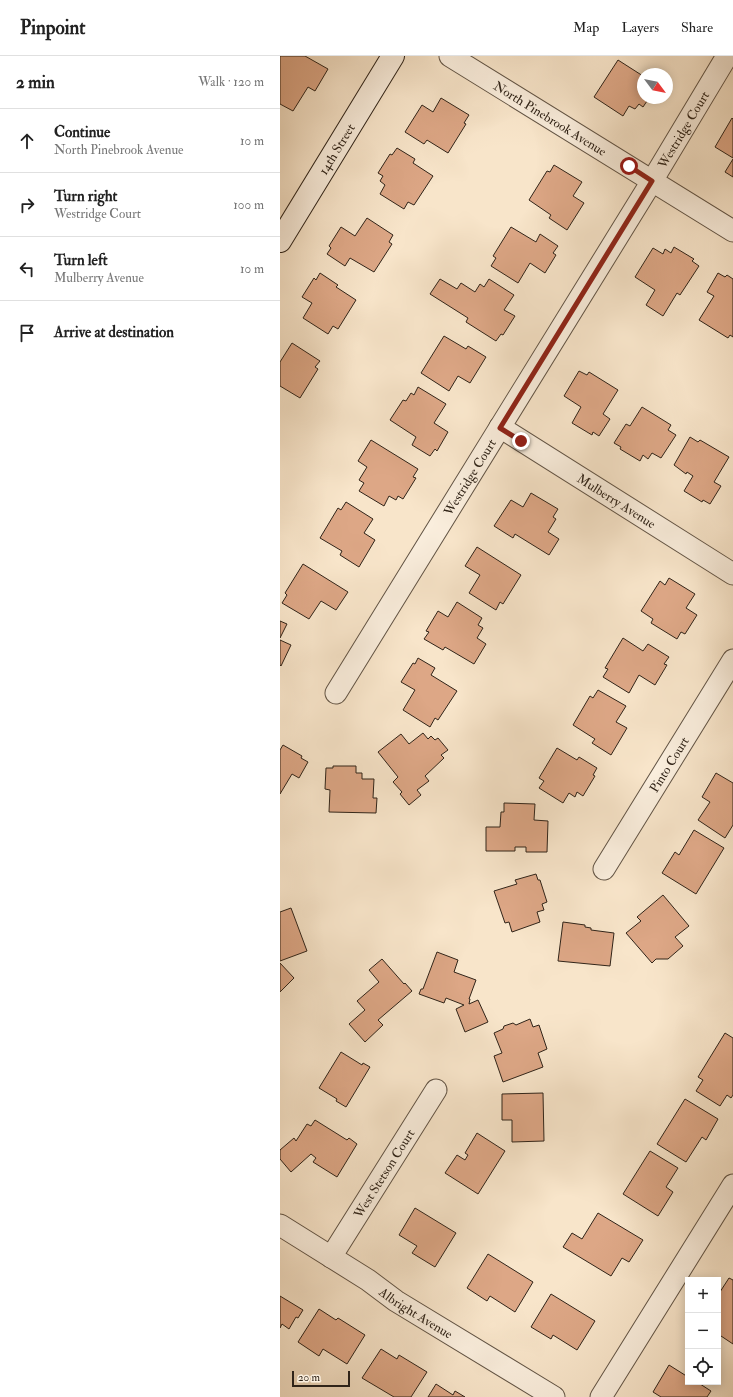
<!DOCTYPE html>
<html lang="en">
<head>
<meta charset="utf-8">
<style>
  :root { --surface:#fff; --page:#f6f6f6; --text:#222; --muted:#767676; --line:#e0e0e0 }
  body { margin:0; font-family:"IM FELL Double Pica",serif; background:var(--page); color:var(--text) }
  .controls { position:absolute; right:12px; bottom:12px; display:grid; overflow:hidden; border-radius:0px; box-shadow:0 2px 10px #0003 }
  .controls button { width:36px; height:36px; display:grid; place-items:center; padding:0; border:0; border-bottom:1px solid var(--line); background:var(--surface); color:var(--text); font:20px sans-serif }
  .compass { position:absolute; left:357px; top:12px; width:36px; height:36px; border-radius:50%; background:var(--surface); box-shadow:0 2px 10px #0003; rotate:122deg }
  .scale { position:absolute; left:12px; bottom:10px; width:58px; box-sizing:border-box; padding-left:4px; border:2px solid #302419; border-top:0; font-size:11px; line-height:14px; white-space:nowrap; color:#302419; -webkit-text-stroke:3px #faeedd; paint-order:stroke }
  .stop { position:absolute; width:12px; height:12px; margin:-9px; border:3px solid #8f2418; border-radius:50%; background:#fff }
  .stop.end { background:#8f2418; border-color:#fff; box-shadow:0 1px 4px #0008 }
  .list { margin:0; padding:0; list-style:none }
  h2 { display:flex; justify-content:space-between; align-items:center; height:52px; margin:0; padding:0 16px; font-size:17px }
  h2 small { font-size:13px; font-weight:400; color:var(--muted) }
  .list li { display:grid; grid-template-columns:26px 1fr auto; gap:12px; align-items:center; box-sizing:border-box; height:64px; padding:0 16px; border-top:1px solid var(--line) }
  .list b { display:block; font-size:15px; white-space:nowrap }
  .list p { margin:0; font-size:13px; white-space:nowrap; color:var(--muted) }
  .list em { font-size:13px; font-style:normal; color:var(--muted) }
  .icon { flex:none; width:22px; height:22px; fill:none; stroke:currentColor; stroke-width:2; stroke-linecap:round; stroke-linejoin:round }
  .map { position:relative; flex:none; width:453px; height:1341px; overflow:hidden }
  header { display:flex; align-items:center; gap:24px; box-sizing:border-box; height:56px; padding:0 20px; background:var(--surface); border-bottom:1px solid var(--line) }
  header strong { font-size:19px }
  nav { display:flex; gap:22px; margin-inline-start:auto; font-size:14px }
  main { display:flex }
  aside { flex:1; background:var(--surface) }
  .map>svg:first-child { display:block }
  .building { fill:#dda786; stroke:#302419 }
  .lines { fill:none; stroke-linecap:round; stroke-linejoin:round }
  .street-casing { stroke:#625445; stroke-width:23 }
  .secondary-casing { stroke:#302419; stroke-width:24 }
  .street { stroke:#faeedd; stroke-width:21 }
  .secondary { stroke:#faeedd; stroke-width:22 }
  .route { stroke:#8f2418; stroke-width:5 }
  .labels { text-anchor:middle; stroke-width:3; stroke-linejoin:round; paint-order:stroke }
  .street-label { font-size:13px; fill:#302419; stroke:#faeedd }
</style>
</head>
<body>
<header>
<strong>Pinpoint</strong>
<nav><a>Map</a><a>Layers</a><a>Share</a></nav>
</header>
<main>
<aside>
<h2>2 min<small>Walk · 120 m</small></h2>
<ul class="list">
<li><svg class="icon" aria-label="ahead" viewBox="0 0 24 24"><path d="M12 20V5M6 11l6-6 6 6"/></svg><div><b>Continue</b><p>North Pinebrook Avenue</p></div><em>10 m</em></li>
<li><svg class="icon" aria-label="right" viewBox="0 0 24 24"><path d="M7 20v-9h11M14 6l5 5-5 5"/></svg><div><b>Turn right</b><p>Westridge Court</p></div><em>100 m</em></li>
<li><svg class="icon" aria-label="left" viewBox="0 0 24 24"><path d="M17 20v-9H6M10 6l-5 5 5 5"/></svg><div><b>Turn left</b><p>Mulberry Avenue</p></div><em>10 m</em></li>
<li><svg class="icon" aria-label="arrive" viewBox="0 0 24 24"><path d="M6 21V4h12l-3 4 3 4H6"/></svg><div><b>Arrive at destination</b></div></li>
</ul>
</aside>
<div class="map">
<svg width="453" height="1341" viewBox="0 0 453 1341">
  <rect width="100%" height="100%" fill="#f8e5ca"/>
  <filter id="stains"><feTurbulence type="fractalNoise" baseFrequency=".005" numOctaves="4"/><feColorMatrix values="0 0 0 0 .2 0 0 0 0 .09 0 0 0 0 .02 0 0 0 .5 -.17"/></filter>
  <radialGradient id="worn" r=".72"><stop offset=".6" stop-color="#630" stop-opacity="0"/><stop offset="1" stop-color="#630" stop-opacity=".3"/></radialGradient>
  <path class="building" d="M0,0H25L48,13L35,35L28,31L13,55L0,48Z
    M338,4L363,20V42H369L363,51L359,48L355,53L349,50L343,60L314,41Z
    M161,42L189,59L184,67L186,68L168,97L147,84L144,88L125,76L142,49L153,56Z
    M452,62L453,63V102L435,91Z
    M117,92L135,103L133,107L153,120L134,149L128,146L124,153L100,138L105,129L100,125L103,120L98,117L110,98L112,99Z
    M453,103V121L445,116Z
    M274,109L302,126L293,140L304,147L287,174L269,162L271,159L249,144L267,115L270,116Z
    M87,162L113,179L109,186L112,188L94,216L70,202L65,210L47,198L51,192L49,190L61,171L75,180Z
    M231,171L256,186L260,178L278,190L273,197L276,199L265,217L250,207L238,227L211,210L216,202L213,200Z
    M394,191L414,203L412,205L419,210L400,239L397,237L383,260L366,249L375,234L355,221L373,192L383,198L385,193L391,197Z
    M40,217L58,229L56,231L76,244L58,273L53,270L48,278L23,262L32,247L22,241L34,222L36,224Z
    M438,217L445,221L447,219L453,223V281L450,279L448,282L419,264L434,240L427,236Z
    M160,223L177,233L181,227L195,236L200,228L204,231L209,223L234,239L224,254L235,260L223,279L221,278L216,285L186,266L188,262L150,238Z
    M164,280L186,293L188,290L206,301L190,327L178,320L169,335L141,317Z
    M12,287L40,305L35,311L38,313L20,342L0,330V306Z
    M299,315L307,319L309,316L338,334L323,358L330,363L319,380L313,376L312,379L292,367L301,351L284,340Z
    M138,331L166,348L154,367L168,376L157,395L155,393L150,400L132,389L136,381L110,364L123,344L126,345L131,337L134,339Z
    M362,351L391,369L388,374L396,379L381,402L372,397L368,403L363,399L360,405L340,393L341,391L334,387L346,368L350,370Z
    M410,381L418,386L420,384L449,401L434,426L441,430L430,448L423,444L422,446L404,435L413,420L407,416L406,418L394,409Z
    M91,384L138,413L133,421L136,422L123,443L118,440L116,444L109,440L104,450L79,435L84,427L79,424L87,411L78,405Z
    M251,437L278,453L273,461L276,463L268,476L279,483L269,499L235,478L233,482L214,470L231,444L243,451Z
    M66,446L93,463L84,477L95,484L79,511L60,499L62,495L40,482L58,452L61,454Z
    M197,491L241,519L223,548L220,546L216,554L189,537L200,519L185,510Z
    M23,508L68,536L56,554L41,545L29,563L2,547L7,539L5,537Z
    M389,522L415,538L406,552L417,559L405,578L401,576L397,583L371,567L373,563L361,555L380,525L385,529Z
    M177,546L202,562L198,569L203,572L197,582L206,588L194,608L165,591L163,594L144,583L149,576L146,575L158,555L168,561Z
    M0,565L7,568L0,582Z
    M343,582L363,595L368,588L389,601L384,608L387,609L375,629L359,619L349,637L323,621L328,613L325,612Z
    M0,584L11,589L1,610L0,609Z
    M138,602L155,612L151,619L177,635L158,664L155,662L150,671L123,654L135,634L121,626L133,607L135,608Z
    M318,634L346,650L336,666L347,672L331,699L312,687L315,683L293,669L310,640L313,642Z
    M143,677L148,683L151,680L155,684L158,682L168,694L161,699L164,702L145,720L149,725L137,734L141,739L129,749L120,738L122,736L113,726L118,721L98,696L121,678L129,688Z
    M3,689L22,700L21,702L28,706L19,722L12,718L0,738V694Z
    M277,692L297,704L299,701L317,712L313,719L315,720L303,740L297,736L295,741L289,737L283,747L259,732L264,725L259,722Z
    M53,710H76V717H82V723H94L93,742H97L96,757L49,756L50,734L45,733L46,712H53Z
    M436,717L453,727V769L445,782L418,764L430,746L422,741Z
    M224,747L255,748L254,764L268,765L267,796H246V791H235V795H206V771H220L221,756H224Z
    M414,774L444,792L416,838L382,817L395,796L399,799Z
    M256,818L258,824H260L267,846L262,848L264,854L257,856L260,866L232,876L229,866L225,867L214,835L237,828L235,824Z
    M383,839L409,870L395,881L403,890L388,903H376L372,907L346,877L361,865L357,861Z
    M11,852L27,895L0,905V856Z
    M283,866L305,869V871L311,872V874L334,877L330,910L278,905Z
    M157,896L178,904L174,916L196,924L189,943H190L189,948L198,944L208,966L185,976L176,953L184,949L166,942L164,947L139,938L141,933H143Z
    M102,903L124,928L125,927L132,935L98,964L103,969L85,986L69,968L85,954L77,945L99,926L89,914Z
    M0,907L14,922L0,936Z
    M250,963L253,971L259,969L267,993L258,997L263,1011L223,1026L214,1000L222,997L214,977L223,973L224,970L233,967L236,969Z
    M445,977L453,982V1039L451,1042L447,1039L440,1050L416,1035L423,1024L418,1021Z
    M61,996L82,1009L83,1007L90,1011L66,1051L56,1045L57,1043L39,1032Z
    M263,1037L264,1085L232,1086V1064H222V1038Z
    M405,1043L438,1063L426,1084L422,1081L406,1106L377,1088Z
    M35,1064L67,1084L69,1082L77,1088L57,1121L33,1106L36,1102L31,1098L11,1116L0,1103V1094L14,1082L16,1085L27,1068L31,1070Z
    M197,1077L225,1095L198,1138L165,1117L177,1099L185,1104L188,1099L185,1097Z
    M370,1095L398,1112L386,1131L393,1136L378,1160L343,1138Z
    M135,1152L176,1177L155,1211L132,1197L137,1190L119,1179Z
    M318,1157L363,1184L349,1206L342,1202L331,1220L283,1191L292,1177L302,1183Z
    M208,1198L253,1226L235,1256L210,1240L207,1245L187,1232Z
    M449,1222L453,1224V1288L438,1278V1248L440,1245L438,1244V1239Z
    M271,1238L315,1265L297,1294L273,1279L271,1283L251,1271Z
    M0,1240L23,1254L18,1262L16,1261L9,1273L2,1268L0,1272Z
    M39,1253L56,1264L58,1262L85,1279L67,1308L43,1293L39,1300L18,1286Z
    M101,1293L117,1303L119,1299L147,1316L131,1341H114L82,1322Z
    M389,1309L408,1321V1326H417L431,1335L427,1341H381L373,1336Z
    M156,1328L173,1339L175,1335L185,1341H148Z"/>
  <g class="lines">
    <defs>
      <g id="street">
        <path id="s1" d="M170,0L453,175"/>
        <path id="s2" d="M220,371L453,518"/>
        <path id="s3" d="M56,637L372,125L447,0"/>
        <path id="s4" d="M324,813L453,604"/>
        <path id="s5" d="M0,1169L88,1224L116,1245L274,1341"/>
        <path id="s6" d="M51,1201L156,1034"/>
        <path d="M321,1341L453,1129"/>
      </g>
      <g id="secondary">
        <path id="s7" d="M0,185L113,0"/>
      </g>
    </defs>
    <use href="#street" class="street-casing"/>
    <use href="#secondary" class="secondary-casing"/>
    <use href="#street" class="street"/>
    <use href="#secondary" class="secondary"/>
  </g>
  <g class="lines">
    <path class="route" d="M241,385L220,372L372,125L349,110"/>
  </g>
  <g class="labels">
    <g class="street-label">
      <text dy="5" stroke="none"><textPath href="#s1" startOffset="118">North Pinebrook Avenue</textPath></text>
      <text dy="5" stroke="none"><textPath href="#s3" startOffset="662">Westridge Court</textPath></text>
      <text dy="5" stroke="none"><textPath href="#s7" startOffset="108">14th Street</textPath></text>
      <text dy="5" stroke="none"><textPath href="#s3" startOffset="254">Westridge Court</textPath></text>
      <text dy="5" stroke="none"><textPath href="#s2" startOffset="138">Mulberry Avenue</textPath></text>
      <text dy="5" stroke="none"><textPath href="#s4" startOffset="123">Pinto Court</textPath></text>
      <text dy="5" stroke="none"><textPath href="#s6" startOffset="99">West Stetson Court</textPath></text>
      <text dy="5" stroke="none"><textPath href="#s5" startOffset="162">Albright Avenue</textPath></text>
    </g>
  </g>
  <rect width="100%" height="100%" filter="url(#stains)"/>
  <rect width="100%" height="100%" fill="url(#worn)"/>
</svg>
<div class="controls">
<button>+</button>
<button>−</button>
<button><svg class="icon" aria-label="locate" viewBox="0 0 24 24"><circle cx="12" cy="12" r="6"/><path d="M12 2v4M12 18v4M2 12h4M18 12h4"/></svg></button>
</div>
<svg class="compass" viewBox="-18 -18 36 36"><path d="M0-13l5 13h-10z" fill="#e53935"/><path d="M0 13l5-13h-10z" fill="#767676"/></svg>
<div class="scale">20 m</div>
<div class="stop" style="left:349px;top:110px"></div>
<div class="stop end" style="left:241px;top:385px"></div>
</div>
</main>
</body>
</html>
